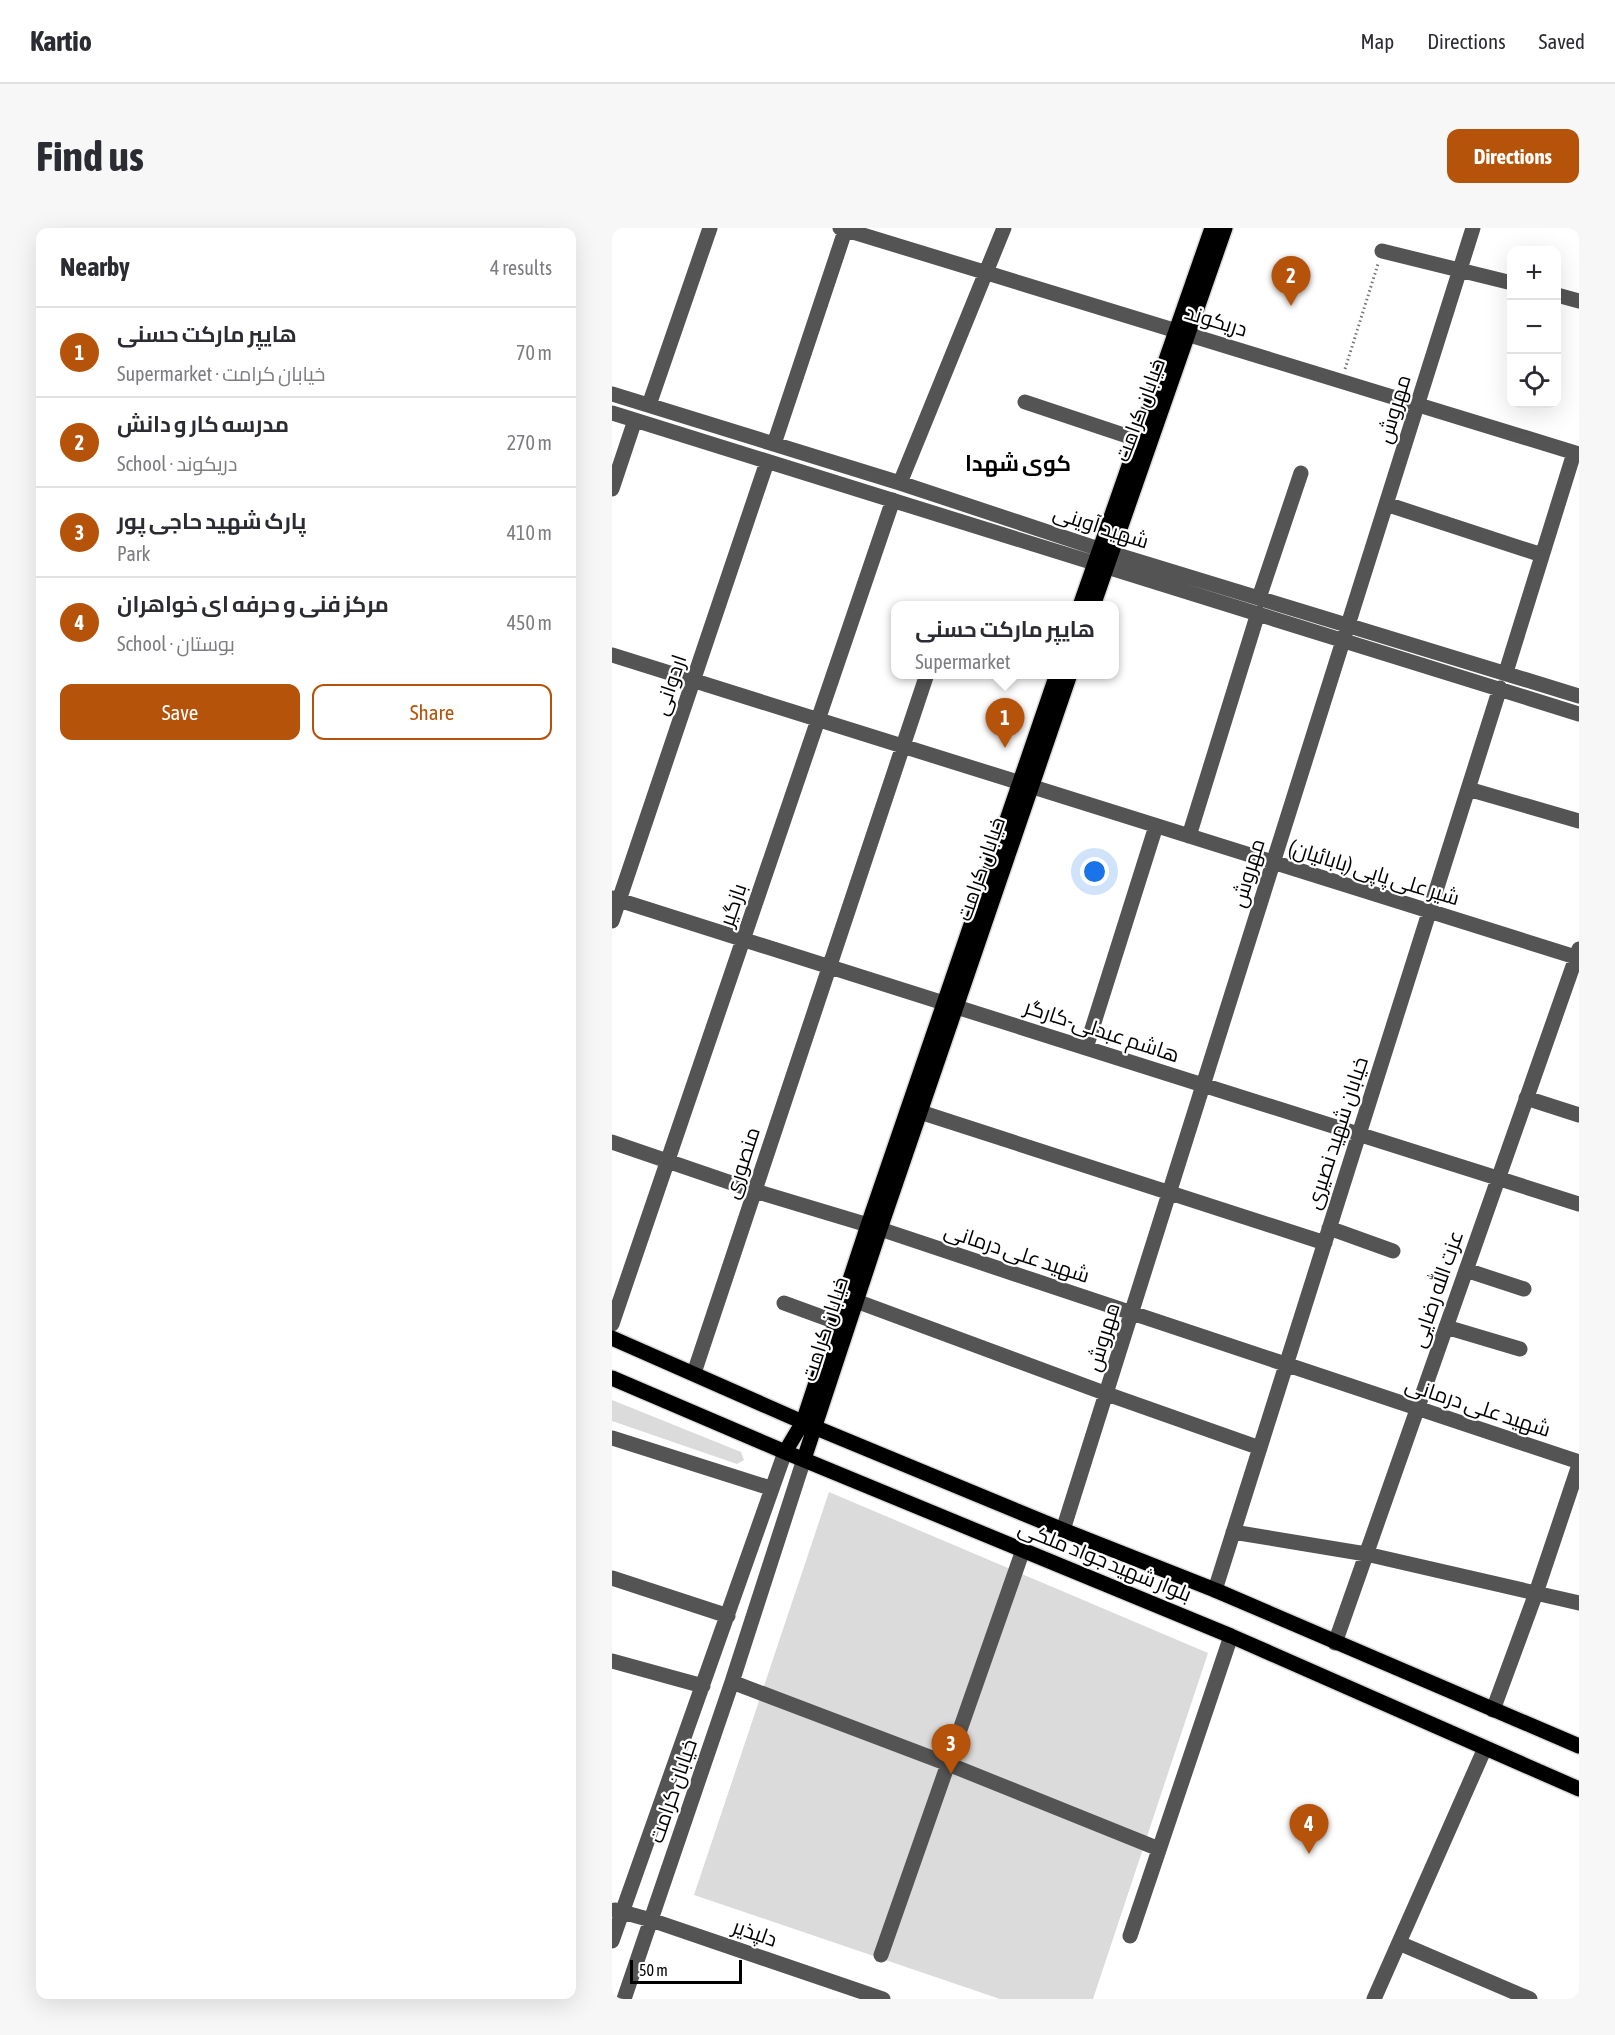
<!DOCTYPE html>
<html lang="en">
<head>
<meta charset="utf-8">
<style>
  :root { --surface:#fff; --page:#f7f7f7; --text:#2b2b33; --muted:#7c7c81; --line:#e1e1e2; --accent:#b45309 }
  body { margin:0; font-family:"Asap Condensed",Cairo,sans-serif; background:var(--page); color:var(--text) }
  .controls { position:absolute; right:18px; top:18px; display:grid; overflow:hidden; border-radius:12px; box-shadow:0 6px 24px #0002 }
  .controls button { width:54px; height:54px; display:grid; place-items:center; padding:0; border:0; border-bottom:2px solid var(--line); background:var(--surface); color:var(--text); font:30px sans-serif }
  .scale { position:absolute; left:18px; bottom:15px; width:112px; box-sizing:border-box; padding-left:6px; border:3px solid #000; border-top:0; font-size:16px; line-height:21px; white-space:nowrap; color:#000; -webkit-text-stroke:4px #fff; paint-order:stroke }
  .you { position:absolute; left:483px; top:644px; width:21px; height:21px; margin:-15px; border:4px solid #fff; border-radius:50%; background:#1a73e8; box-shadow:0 0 0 9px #1a73e833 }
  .badge { display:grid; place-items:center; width:39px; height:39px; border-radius:50%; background:var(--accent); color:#fff; font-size:20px; font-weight:700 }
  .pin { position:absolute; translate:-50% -50px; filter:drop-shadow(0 2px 3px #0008) }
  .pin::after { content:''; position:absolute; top:32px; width:21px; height:18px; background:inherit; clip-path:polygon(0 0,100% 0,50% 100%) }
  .popup { position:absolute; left:279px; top:373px; width:228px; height:78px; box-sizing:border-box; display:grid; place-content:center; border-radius:12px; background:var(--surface); filter:drop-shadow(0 2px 4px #0005); font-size:20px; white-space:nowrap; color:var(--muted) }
  .popup b { font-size:22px; color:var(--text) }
  .popup::after { content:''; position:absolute; left:50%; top:100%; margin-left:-12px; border:12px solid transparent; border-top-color:var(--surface) }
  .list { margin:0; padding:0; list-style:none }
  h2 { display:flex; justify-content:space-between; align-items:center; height:78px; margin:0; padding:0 24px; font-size:26px }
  h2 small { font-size:20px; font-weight:400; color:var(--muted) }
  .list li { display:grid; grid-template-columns:39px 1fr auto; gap:18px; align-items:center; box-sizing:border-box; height:90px; padding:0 24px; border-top:2px solid var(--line) }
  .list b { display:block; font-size:22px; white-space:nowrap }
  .list p { margin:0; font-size:20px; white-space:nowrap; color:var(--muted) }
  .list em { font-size:20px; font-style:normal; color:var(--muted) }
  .actions { display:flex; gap:12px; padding:18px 24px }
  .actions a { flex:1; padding:14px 0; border:2px solid var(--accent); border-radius:12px; text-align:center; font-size:21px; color:var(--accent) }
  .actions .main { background:var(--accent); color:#fff }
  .icon { flex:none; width:33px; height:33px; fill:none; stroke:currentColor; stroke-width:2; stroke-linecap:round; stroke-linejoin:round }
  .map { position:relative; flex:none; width:967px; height:1771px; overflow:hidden; border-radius:12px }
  header { display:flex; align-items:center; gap:36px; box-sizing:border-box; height:84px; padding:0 30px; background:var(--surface); border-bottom:2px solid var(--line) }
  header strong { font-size:28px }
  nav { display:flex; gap:33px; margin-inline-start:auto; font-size:21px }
  .intro { display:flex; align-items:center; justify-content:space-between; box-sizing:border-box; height:144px; padding:0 36px }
  h1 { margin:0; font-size:42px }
  .button { padding:15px 27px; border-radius:12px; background:var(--accent); color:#fff; font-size:21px; font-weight:700 }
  main { display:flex; gap:36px; padding:0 36px }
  aside { flex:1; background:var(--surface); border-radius:12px; box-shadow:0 6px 24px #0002 }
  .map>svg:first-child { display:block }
  .green { fill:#dbdbdb }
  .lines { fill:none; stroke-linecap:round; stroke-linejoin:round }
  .major-casing { stroke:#dbdbdb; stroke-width:18 }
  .path { stroke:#767676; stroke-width:3; stroke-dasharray:1.5 3; stroke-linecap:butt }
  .minor { stroke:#545454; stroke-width:15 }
  .major { stroke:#000; stroke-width:15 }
  .labels { text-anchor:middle; stroke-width:4.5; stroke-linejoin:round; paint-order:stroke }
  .street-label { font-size:21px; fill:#000; stroke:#fff }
  .neighbourhood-label { font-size:22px; font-weight:bold; fill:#000; stroke:#fff }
</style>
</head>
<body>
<header>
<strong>Kartio</strong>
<nav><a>Map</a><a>Directions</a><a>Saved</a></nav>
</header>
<div class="intro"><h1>Find us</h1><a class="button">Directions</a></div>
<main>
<aside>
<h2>Nearby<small>4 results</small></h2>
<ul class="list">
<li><span class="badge">1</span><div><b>هایپر مارکت حسنی</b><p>Supermarket · خیابان کرامت</p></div><em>70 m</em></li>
<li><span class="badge">2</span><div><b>مدرسه کار و دانش</b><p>School · دریکوند</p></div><em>270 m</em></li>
<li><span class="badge">3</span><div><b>پارک شهید حاجی پور</b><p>Park</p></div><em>410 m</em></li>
<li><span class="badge">4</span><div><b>مرکز فنی و حرفه ای خواهران</b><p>School · بوستان</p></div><em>450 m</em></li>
</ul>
<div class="actions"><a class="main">Save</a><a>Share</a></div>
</aside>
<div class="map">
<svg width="967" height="1771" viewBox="0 0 967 1771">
  <rect width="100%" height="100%" fill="#fff"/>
  <path class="green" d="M0,1172L129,1224L132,1232L125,1236L0,1193Z
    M217,1264L596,1425L481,1771H388L82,1667Z"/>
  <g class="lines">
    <defs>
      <path id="major" d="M468,378L600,0
        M481,378L613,0
        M0,1110L202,1199L451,1302L603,1362L967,1518
        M0,1150L173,1224L619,1408L967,1561
        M173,1224L191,1194L256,997L445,446
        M192,1231L268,1001L458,446"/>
    </defs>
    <use href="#major" class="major-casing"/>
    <path class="path" d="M733,141L766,36"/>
    <path class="minor" d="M228,0L967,226
      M770,23L900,55
      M945,67L967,73
      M0,166L288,255L499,325L967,468
      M413,174L527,212
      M37,177L98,0
      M0,185L967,486
      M162,216L234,0
      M288,255L392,0
      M0,261L23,192
      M774,276L930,327
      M647,370L689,245
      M0,427L967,730
      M894,444L962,225
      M856,561L967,593
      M577,608L646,385
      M0,670L967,976
      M0,693L155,234
      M474,820L544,598
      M914,870L967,887
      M308,884L713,1015
      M0,914L143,963L256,997L967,1234
      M717,1000L781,1023
      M854,1042L912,1061
      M244,1073L495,1166L648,1220
      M172,1075L224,1094
      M0,1096L281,272
      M834,1099L908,1121
      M82,1145L315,446
      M0,1210L158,1260
      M451,1302L861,0
      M621,1304L754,1326L967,1375
      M0,1350L116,1388
      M603,1362L888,460
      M723,1415L967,721
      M0,1433L91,1458
      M120,1454L336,1536L547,1621
      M881,1482L924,1365L967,1237
      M3,1682L39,1692L271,1771
      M518,1708L619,1408
      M0,1713L173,1224
      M787,1715L918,1771
      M269,1727L411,1322
      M12,1771L120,1454L192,1231
      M762,1771L873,1520"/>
    <use href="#major" class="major"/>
  </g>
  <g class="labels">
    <g class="street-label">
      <text transform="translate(604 93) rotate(17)" y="7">دریکوند</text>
      <text transform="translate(782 181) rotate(-73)" y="7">مهروش</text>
      <text transform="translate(528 182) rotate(-70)" y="7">خیابان کرامت</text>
      <text transform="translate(489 299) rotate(18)" y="7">شهید آوینی</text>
      <text transform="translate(58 457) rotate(-71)" y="7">اردوانی</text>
      <text transform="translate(369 641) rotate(-71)" y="7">خیابان کرامت</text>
      <text transform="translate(636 645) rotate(-73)" y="7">مهروش</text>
      <text transform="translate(762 645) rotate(17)" y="7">شیر علی پاپی (بابائیان)</text>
      <text transform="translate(121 677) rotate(-71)" y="7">بازگیر</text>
      <text transform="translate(490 803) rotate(18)" y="7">هاشم عبدلی-کارگر</text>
      <text transform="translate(725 905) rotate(-72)" y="7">خیابان شهید نصیری</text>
      <text transform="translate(130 935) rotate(-72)" y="7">منصوری</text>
      <text transform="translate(405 1025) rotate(18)" y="7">شهید علی درمانی</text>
      <text transform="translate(825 1061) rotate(-71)" y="7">عزت الله رضایی</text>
      <text transform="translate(213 1101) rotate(-72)" y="7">خیابان کرامت</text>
      <text transform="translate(491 1109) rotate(-73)" y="7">مهروش</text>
      <text transform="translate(866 1179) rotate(18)" y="7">شهید علی درمانی</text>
      <text transform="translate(493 1333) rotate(22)" y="7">بلوار شهید جواد ملکی</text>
      <text transform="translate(61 1563) rotate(-71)" y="7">خیابان کرامت</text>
      <text transform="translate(143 1705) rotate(19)" y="7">دلپذیر</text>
    </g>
    <g class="neighbourhood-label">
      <text x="406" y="243">کوی شهدا</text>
    </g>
  </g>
</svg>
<div class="controls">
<button>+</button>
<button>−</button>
<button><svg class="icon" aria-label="locate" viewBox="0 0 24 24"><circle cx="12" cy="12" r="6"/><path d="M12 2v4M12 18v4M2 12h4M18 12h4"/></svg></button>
</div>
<div class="scale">50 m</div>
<div class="you"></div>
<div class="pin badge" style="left:393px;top:520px">1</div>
<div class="popup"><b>هایپر مارکت حسنی</b>Supermarket</div>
<div class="pin badge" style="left:679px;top:78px">2</div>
<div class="pin badge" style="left:339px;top:1546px">3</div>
<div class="pin badge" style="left:697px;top:1626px">4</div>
</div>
</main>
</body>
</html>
